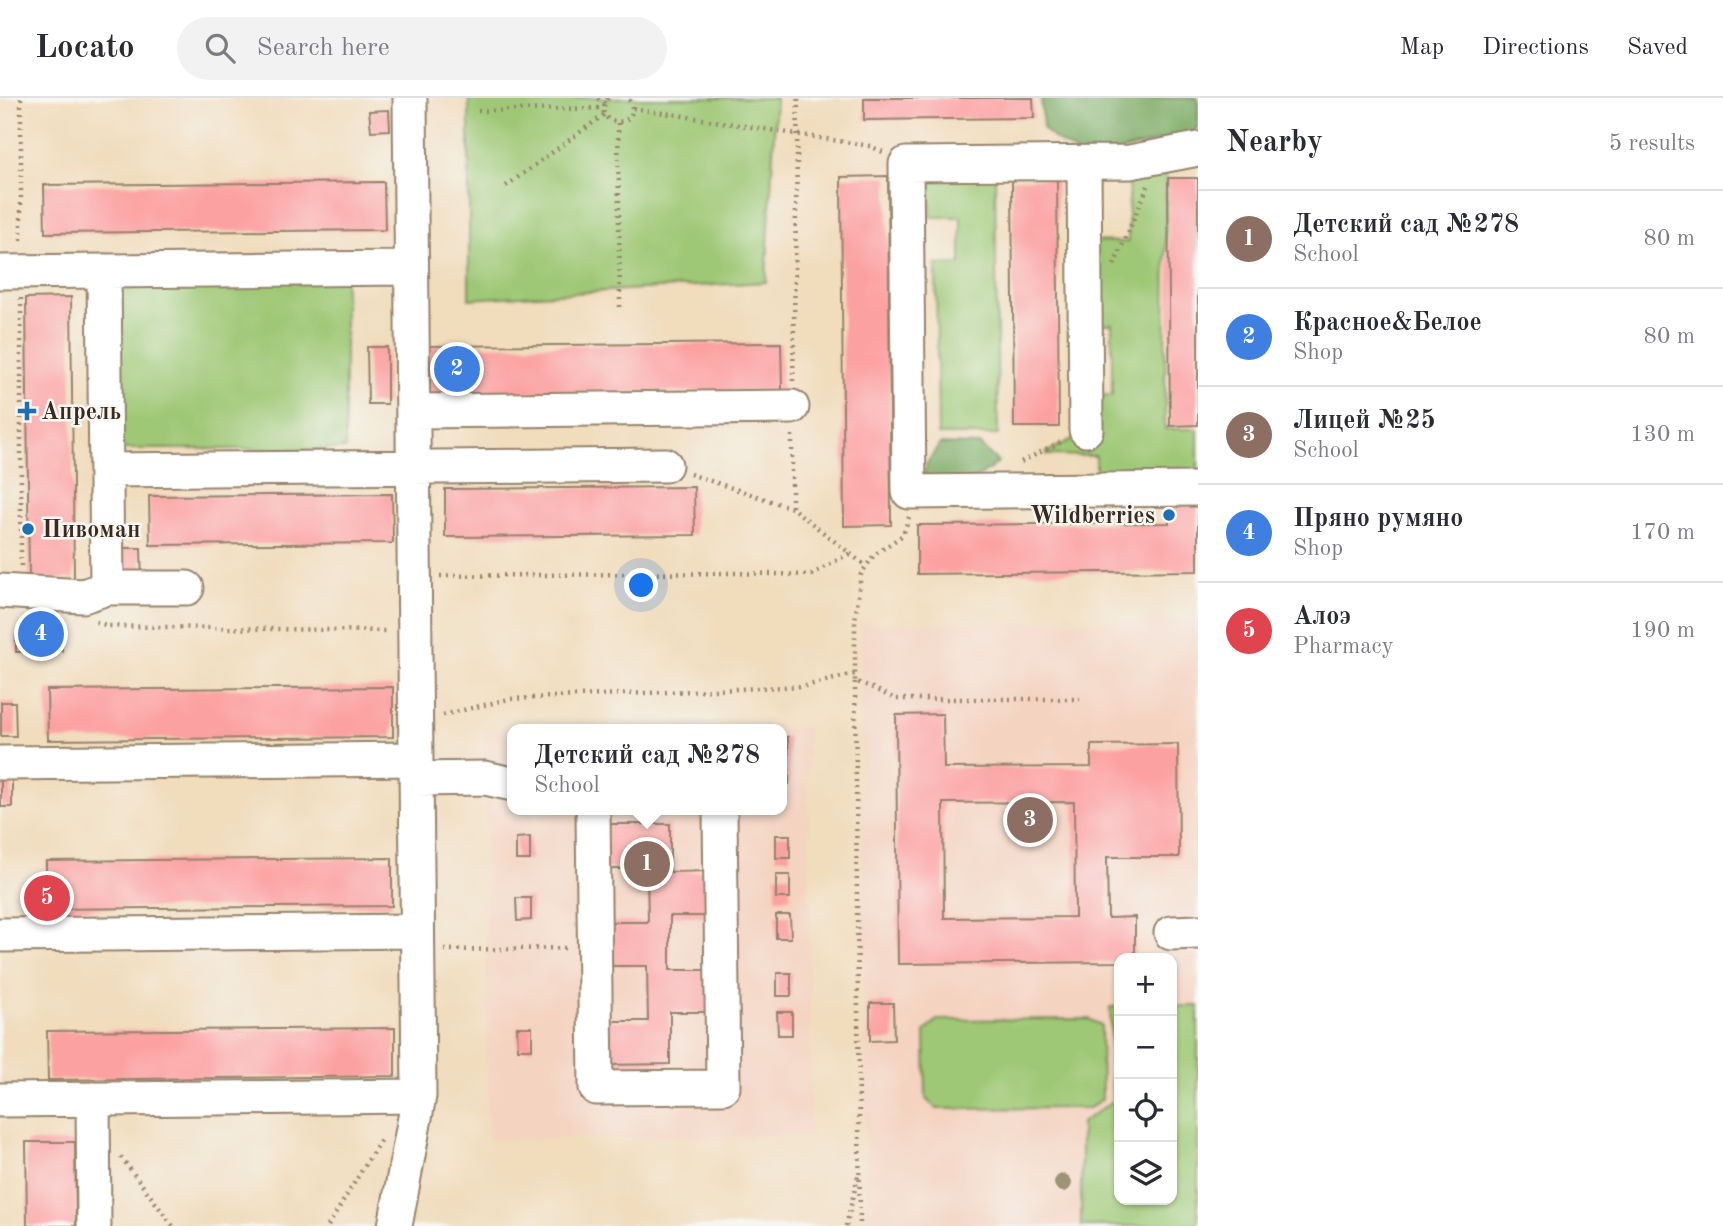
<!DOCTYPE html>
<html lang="en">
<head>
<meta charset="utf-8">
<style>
  :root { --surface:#fff; --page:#f2f2f3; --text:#2b2b33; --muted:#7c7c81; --line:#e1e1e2; --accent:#1f6fb2 }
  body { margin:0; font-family:"Old Standard TT",serif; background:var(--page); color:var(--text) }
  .controls { position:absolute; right:21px; bottom:21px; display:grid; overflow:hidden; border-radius:14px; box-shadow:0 2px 5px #0004 }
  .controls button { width:63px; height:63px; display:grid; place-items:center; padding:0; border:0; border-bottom:2px solid var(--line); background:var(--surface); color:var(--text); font:35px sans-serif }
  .you { position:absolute; left:642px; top:488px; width:24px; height:24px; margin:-18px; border:5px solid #fff; border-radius:50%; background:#1a73e8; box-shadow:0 0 0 10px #1a73e833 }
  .badge { display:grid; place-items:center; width:46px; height:46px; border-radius:50%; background:var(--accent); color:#fff; font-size:23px; font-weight:700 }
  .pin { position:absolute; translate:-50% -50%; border:4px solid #fff; box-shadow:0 2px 7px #0006 }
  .popup { position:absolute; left:507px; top:626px; width:280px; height:91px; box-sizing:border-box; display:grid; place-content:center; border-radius:14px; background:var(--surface); filter:drop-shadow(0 2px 5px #0005); font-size:23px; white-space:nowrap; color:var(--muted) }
  .popup b { font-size:26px; color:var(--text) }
  .popup::after { content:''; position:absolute; left:50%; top:100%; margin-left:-14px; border:14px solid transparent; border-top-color:var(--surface) }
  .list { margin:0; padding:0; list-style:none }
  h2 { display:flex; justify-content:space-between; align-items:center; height:91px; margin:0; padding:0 28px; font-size:30px }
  h2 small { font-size:23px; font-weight:400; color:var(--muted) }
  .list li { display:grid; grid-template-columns:46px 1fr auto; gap:21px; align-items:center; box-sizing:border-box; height:98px; padding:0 28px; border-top:2px solid var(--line) }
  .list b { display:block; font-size:26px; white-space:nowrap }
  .list p { margin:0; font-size:23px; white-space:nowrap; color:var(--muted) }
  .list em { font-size:23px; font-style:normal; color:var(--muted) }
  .icon { flex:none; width:38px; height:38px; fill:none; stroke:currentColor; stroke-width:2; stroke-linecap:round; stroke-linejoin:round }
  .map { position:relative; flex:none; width:1198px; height:1128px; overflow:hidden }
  header { display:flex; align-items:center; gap:42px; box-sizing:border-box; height:98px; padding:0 35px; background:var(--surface); border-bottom:2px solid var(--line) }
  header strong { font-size:33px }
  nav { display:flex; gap:38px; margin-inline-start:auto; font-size:24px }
  .search { width:490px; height:63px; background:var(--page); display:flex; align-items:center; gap:18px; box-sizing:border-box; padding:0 24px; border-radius:38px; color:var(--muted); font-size:26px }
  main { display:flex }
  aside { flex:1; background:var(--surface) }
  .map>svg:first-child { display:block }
  .built { fill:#f4d3c0; fill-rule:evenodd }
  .green { fill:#9ec874; stroke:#6c7949; stroke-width:2 }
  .forest { fill:#7eac66; stroke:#5c6b42; stroke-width:2 }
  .building { fill:#fca1a1; fill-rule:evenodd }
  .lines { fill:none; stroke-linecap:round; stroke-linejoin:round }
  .minor-casing { stroke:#96836d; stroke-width:37 }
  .path { stroke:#96836d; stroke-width:4.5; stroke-dasharray:2 5; stroke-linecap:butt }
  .minor { stroke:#fff; stroke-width:33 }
  .tree { fill:#9d9473 }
  .poi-dot { fill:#1f6fb2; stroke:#f6f6f2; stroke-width:2.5 }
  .labels { text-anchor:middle; stroke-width:5; stroke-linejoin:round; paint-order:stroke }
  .poi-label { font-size:24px; font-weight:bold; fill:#3b2a1e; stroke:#f6f6f2; text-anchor:start }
</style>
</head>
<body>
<header>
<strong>Locato</strong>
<div class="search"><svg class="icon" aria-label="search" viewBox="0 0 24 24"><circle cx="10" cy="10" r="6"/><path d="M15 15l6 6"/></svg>Search here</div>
<nav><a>Map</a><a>Directions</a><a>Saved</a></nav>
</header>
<main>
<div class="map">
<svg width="1198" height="1128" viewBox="0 0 1198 1128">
  <rect width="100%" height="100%" fill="#f6f6f2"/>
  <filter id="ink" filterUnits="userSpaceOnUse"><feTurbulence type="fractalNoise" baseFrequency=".0143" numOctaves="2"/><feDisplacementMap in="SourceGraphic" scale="14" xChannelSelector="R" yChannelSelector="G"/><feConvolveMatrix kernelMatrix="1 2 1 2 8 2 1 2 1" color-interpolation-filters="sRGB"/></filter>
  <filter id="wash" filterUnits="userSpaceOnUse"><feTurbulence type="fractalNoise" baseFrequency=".00686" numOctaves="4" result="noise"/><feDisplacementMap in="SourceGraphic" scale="28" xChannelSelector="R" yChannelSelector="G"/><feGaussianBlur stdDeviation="1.57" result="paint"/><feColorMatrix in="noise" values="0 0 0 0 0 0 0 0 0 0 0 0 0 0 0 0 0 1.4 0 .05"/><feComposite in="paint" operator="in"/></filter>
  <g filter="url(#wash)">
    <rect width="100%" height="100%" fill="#f1dcbc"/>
    <path class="built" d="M1198,523V1128H866L860,526ZM1119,860H1172V1102H1119Z
      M808,630L811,1038L488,1041L484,632H512V712H782V631H616Z"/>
    <path class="green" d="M469,0H776L766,184L469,201Z
      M995,74L998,337H938L936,167L961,166V119H931L930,75Z
      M1129,74H1166L1165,331H1198V375H1096V358L1047,357V354L1088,333V298L1112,297V226H1087V143L1128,144Z
      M119,181H345V351H120Z
      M1172,908H1198V1128H1081V1025L1113,1003L1110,909H1119V1102H1172Z
      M1089,921L1101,927L1102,1001L1090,1010L937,1011L926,1001L925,934L937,922Z"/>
    <path class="forest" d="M1041,0H1198V27L1194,35L1086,61L1053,40L1043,30Z
      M940,346L980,347L998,364C976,385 963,385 933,385L924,375L927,365Z"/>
    <g id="blocks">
      <path class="building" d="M864,0H1033L1034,20L864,22Z
        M389,12L390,32L371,33L369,13Z
        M888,78L891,427L844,428L841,79Z
        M1168,80H1198V327L1170,328Z
        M1012,81H1057L1059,329H1014Z
        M384,84L385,132L45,135L44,87Z
        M71,199L74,481H29L26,200Z
        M781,245L782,293L430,296L429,248Z
        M367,249H387V306H368Z
        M694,389L695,437L445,439V391Z
        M392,396L393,445L150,447L149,398Z
        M1198,407V473L917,476V427L1169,425V408Z
        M111,450H141L142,486H111Z
        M62,536V553L16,554V537Z
        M393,589V639L48,642L47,592Z
        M1,604H15L16,638H1Z
        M943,616L944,670L1091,669V647L1178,646L1179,759H1107L1108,820L1135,819V860H1119V864L898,866L896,617ZM1074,704L1075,819L944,820L943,705Z
        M782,639H788L789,686H782Z
        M1,676H12V709H1Z
        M603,726H670V774L713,773V818H670V872H714V914H670V966L606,967L605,923H648L647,868H605L604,824H648L647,771H604Z
        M776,737H790V760H776Z
        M530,739V762H516V740Z
        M392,760V808L46,811V763Z
        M776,777H790V800H776Z
        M516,800H531V822L517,823Z
        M776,817H790L791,840H776Z
        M777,875H791V898H777Z
        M870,905H893L894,942L870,943Z
        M777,914H792V937H778Z
        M517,929H532V951H518Z
        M395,930V978L48,982L47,933Z
        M26,1044H75L76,1128H27Z"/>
    </g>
  </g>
  <g filter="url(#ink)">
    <use href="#blocks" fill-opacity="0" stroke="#96836d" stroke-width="2"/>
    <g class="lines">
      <defs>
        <path id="minor" d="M1198,51L1130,64L906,66L909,394L1198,391
          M1084,65L1086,332
          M104,173L107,490
          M0,174L411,170
          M413,313L792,309
          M106,372L665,367
          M0,493L83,498L107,490H187
          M0,665L416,661
          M416,681L485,680L512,686
          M593,712L596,990L723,989L720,712
          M1171,835L1198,834
          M0,837L417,833
          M93,1001L94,1128
          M0,1002L419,998
          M395,1128L419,998L410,0"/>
      </defs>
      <use href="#minor" class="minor-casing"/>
      <path class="path" d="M21,0V146
        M598,0L605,5
        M608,0C587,31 648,32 628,0
        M633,10L870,48L883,54
        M478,13L604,10
        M618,25L620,209
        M506,88L605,16
        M1114,167L1148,88
        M793,283L798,0
        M792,337V410L866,468
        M1021,364L1063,343
        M690,376L792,410
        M909,419L903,437L874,457L861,476L855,522V584C868,586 883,596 896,601H1080
        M21,468V200
        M440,478L733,475L811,477L850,455
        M96,524L109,528L387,533
        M855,584L860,1128
        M443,617L509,601L805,588L855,576
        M444,852L569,850
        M121,1059L173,1128
        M328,1128L381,1041
        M846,1128L858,1078"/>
      <use href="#minor" class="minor"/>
    </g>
    <circle class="tree" cx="1063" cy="1085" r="9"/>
  </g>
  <g class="poi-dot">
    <path d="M23.5 302.5h7v7h7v7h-7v7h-7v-7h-7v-7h7z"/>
    <circle cx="1169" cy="417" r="7"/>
    <circle cx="28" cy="431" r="7"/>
  </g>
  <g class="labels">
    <g class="poi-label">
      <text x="41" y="321">Апрель</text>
      <text x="1155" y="425" text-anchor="end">Wildberries</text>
      <text x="42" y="439">Пивоман</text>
    </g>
  </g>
</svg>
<div class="controls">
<button>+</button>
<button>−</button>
<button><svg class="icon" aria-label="locate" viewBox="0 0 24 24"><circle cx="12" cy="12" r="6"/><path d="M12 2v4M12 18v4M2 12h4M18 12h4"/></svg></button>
<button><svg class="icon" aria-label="layers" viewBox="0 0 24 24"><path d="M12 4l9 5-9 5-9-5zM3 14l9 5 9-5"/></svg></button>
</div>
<div class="you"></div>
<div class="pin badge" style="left:647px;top:766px;background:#8d6e63">1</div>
<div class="popup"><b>Детский сад №278</b>School</div>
<div class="pin badge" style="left:457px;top:271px;background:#3f7fe0">2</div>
<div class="pin badge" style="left:1030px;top:722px;background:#8d6e63">3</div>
<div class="pin badge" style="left:41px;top:536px;background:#3f7fe0">4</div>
<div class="pin badge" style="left:47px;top:800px;background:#e0444e">5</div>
</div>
<aside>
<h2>Nearby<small>5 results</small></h2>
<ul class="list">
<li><span class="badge" style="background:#8d6e63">1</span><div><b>Детский сад №278</b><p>School</p></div><em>80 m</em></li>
<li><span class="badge" style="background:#3f7fe0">2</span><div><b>Красное&amp;Белое</b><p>Shop</p></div><em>80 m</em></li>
<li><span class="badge" style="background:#8d6e63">3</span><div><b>Лицей №25</b><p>School</p></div><em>130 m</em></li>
<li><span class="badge" style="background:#3f7fe0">4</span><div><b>Пряно румяно</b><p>Shop</p></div><em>170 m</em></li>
<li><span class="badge" style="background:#e0444e">5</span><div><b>Алоэ</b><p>Pharmacy</p></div><em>190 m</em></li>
</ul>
</aside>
</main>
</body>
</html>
